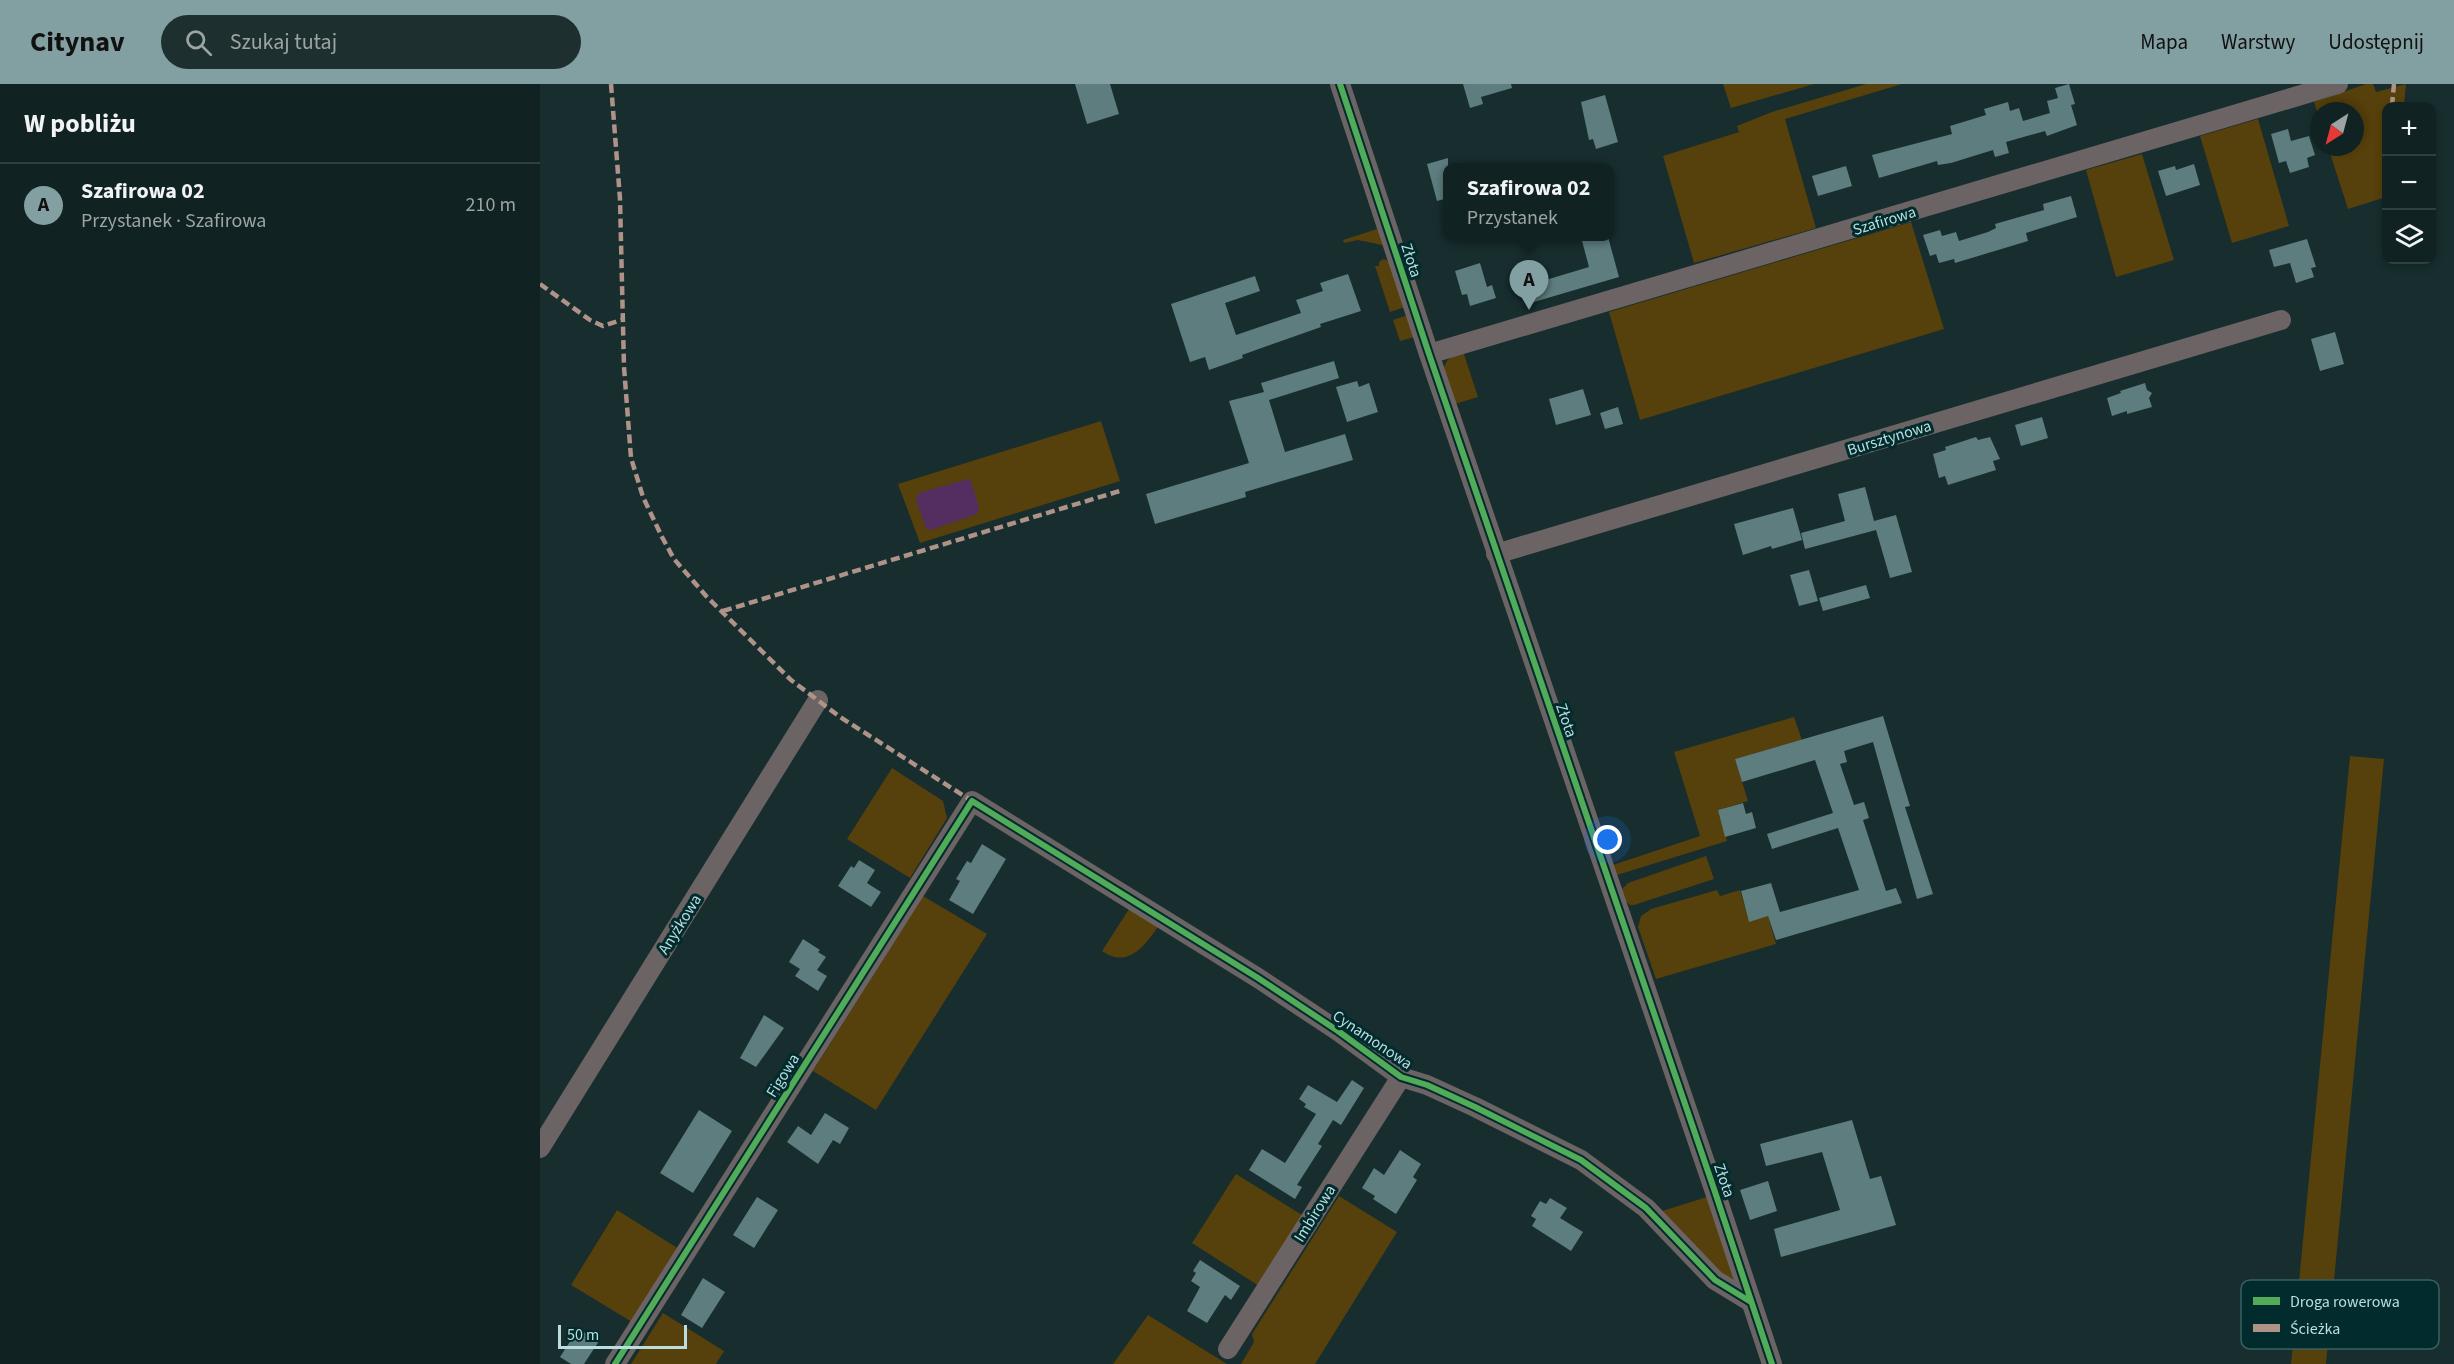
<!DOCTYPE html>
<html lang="pl">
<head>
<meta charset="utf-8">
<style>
  :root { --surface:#122; --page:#1e2f2f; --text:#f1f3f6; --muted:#9ca4a5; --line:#303f40; --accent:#829fa1 }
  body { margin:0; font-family:"Source Sans 3",sans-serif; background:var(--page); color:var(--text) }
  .controls { position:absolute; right:18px; top:18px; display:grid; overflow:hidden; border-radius:12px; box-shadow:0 3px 9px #0003 }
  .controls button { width:54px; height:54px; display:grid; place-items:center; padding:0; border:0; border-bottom:2px solid var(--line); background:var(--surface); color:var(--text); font:30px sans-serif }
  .compass { position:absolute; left:1770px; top:18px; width:54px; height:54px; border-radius:50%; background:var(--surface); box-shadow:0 3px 9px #0003; rotate:216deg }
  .scale { position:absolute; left:18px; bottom:15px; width:129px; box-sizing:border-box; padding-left:6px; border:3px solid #bbdddf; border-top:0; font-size:16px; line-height:21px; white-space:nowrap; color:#bbdddf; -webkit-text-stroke:4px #022b2d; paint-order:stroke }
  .you { position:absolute; left:1068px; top:756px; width:21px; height:21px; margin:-15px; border:4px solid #fff; border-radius:50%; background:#1a73e8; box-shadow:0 0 0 9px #1a73e833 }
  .badge { display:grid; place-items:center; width:39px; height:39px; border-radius:50%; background:var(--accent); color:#111; font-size:20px; font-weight:700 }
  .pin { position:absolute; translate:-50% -50px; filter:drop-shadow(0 2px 3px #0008) }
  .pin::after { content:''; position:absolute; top:32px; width:21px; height:18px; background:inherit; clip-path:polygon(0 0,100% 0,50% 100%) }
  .popup { position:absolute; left:903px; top:79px; width:171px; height:78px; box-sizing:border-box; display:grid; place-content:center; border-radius:12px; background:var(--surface); filter:drop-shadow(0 2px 4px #0005); font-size:20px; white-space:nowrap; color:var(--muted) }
  .popup b { font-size:22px; color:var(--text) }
  .popup::after { content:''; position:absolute; left:50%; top:100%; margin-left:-12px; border:12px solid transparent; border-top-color:var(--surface) }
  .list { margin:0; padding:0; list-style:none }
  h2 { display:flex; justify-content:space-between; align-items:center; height:78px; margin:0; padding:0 24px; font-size:26px }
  h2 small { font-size:20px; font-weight:400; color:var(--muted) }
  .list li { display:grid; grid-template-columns:39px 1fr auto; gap:18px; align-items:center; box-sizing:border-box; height:84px; padding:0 24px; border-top:2px solid var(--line) }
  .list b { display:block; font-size:22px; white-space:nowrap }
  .list p { margin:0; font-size:20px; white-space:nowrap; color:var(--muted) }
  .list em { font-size:20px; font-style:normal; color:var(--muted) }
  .icon { flex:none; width:33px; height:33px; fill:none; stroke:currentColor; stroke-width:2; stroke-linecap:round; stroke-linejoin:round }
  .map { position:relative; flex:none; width:1914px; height:1280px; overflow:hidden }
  header { display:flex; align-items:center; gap:36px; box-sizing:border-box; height:84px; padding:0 30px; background:var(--accent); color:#111 }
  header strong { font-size:28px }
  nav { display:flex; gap:33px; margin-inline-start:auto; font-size:21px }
  .search { width:420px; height:54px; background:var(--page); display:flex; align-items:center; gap:15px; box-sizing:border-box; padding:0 21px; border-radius:33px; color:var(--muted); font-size:22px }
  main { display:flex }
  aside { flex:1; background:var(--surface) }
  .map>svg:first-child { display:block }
  .green { fill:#56400b }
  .water { fill:#542e60 }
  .building { fill:#5d7d7e }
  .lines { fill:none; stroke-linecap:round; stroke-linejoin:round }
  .minor { stroke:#6b6364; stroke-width:20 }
  .quiet { stroke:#af9288; stroke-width:4.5; stroke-dasharray:9 4.5; stroke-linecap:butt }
  .cycleway-casing { stroke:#022b2d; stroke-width:10 }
  .cycleway { stroke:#51ab58; stroke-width:6 }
  .labels { text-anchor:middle; stroke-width:6; stroke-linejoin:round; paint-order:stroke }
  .street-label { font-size:16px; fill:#bbdddf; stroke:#022b2d }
  .key { fill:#022b2d; stroke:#3a6062; stroke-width:1.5 }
  .key-label { font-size:16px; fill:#bbdddf }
</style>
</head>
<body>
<header>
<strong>Citynav</strong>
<div class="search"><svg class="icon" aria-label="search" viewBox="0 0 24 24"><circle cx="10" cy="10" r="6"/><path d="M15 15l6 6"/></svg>Szukaj tutaj</div>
<nav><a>Mapa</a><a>Warstwy</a><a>Udostępnij</a></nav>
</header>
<main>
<aside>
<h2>W pobliżu<small></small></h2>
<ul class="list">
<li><span class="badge">A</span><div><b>Szafirowa 02</b><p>Przystanek · Szafirowa</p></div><em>210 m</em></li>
</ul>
</aside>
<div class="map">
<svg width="1914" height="1280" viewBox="0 0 1914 1280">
  <rect width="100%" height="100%" fill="#172d2e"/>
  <path class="green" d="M1183,0H1274L1191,24Z
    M1326,0H1362L1245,35L1276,144L1154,179L1123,72L1199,48L1197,42L1232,28Z
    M1826,0H1833L1836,8L1866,0L1864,22H1846V113L1808,125L1788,63H1815V27H1779V34L1774,18Z
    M1718,35L1749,142L1692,159L1660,52Z
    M1602,70L1634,176L1576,193L1546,86Z
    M825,106L844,159L842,161L818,156L804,159L803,156L837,145Z
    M1371,138L1404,245L1100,336L1069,228Z
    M843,175L847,176L850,180L865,223L850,228L835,182H839V178Z
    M868,231L875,253L860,257L853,236Z
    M923,267L938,313L915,320L903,288C905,276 912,270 923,267Z
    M561,337L580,397L380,459L358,400Z
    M1254,633L1262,656L1195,675L1208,717L1178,726L1187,757L1077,791L1073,781L1160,752L1134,668Z
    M1810,672L1844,675L1786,1280H1751Z
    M352,684L403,717L407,734L370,794L307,755Z
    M1166,772L1174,795L1094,821H1090L1084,815L1082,805L1088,799Z
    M1177,806L1180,812L1200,806L1209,837L1228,832L1236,860L1116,895L1098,843L1101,832L1111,825Z
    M383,812L447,850L336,1026L273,987Z
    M591,822L620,840C606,860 589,886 562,867Z
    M696,1090L762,1131L719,1202L652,1159Z
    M799,1112L857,1148L775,1280H701L714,1258L712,1250Z
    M1167,1113L1195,1194L1188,1196L1116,1129Z
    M77,1126L139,1165L92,1238L31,1201Z
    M123,1229L184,1267L176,1280H91Z
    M608,1231L687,1280H573Z"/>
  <path class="water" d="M428,395L431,397L439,424L437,430L391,446L386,444L376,416L379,409Z"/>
  <path class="building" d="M535,0H570L579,30L547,40Z
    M923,0H971L972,4L941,13L943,20L930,24Z
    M1529,0L1535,20L1531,21L1537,41L1507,52L1505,47L1466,58L1469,69L1455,73L1453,66L1411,79L1398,81L1397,77L1339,94L1332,71L1412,50L1410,42L1446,31L1444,25L1468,18L1470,27L1479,24L1483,37L1510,29L1507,17L1518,14L1515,4Z
    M1065,11L1078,58L1056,65L1053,55L1049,56L1041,18Z
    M1748,45L1751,57L1769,52L1775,71L1767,74L1769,83L1750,89L1746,77L1739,79L1731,50Z
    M908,74V114L897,117L887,80Z
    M1654,80L1660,101L1626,112L1618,87L1635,82L1636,86Z
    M1306,82L1312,102L1278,112L1272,92Z
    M1531,112L1537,133L1486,149L1488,157L1415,179L1414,175L1399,179L1396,170L1390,172L1383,151L1400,146L1402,152L1416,148L1419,157L1448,148L1456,144L1455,140L1504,126L1503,120Z
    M1041,153H1068L1079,193L987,220L982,203L1049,183Z
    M1767,155L1776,183L1771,184L1774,193L1756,199L1750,179L1734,183L1729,166Z
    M940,179L947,203L952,201L956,214L930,222L927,210L922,211L915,187Z
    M808,190L821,227L780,240L781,243L702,271L703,274L669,286L665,273L650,278L631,220L715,192L720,207L685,219L696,251L761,229L756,216L783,207L780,199Z
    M1795,248L1804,280L1780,287L1771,255Z
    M794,277L799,294L729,316L745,368L805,350L813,376L705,408L706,413L615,440L606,410L709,379L689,317L724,308L721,299Z
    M817,297L819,303L829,299L838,328L807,338L796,303Z
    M1605,299L1607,306L1612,309L1609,314L1612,323L1587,330V327L1572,332L1567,314L1581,309L1580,307Z
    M1043,305L1051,331L1016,341L1009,315Z
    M1078,323L1083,340L1065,345L1060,329Z
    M1502,333L1508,354L1481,362L1475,341Z
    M1436,353L1438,356L1450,353L1460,375L1453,377L1456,386L1408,401L1405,392L1399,394L1393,370L1406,366L1405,363Z
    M1325,403L1334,437L1356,431L1372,488L1350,494L1336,446L1265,465L1261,449L1305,437L1298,410Z
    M1253,424L1262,456L1232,465L1231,462L1203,471L1194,440Z
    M1269,486L1278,517L1259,522L1250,491Z
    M1326,501L1330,514L1283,527L1279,514Z
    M1343,632L1370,722L1365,723L1393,810L1377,815L1333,658L1304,667L1307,678L1300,680L1314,721L1324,718L1329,734L1323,736L1346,807L1356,804L1362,819L1236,856L1228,832L1209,838L1201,807L1231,799L1240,828L1319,806L1298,744L1232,765L1227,750L1293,729L1275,676L1202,698L1195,675Z
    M1203,719L1206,730L1212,728L1216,744L1185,753L1178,726Z
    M442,760L466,775L433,830L409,816L420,797L416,795L427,777L431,779Z
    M319,776L335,786L327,799L341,808L331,823L298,802L311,782L314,784Z
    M263,855L280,866L278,868L286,873L277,886L287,892L278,907L255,892L260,885L249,878Z
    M224,931L244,944L216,983L200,974Z
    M812,996L824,1004L801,1041L793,1036L778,1060L782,1062L757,1101L762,1103L755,1115L709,1086L722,1065L745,1079L776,1030L764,1023L766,1020L759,1015L768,1001L797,1018Z
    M159,1026L192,1047L153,1109L120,1089Z
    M285,1029L309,1044L300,1060L293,1056L278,1080L247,1058L258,1042L271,1051Z
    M1312,1036L1330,1095L1341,1092L1356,1141L1241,1173L1234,1145L1300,1126L1282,1068L1226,1082L1220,1060Z
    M860,1066L881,1080L873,1093L877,1096L856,1130L833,1115L835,1112L822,1104L834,1084L844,1091Z
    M1228,1097L1237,1127L1210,1136L1200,1106Z
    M217,1113L238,1126L214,1164L193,1151Z
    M1010,1114L1027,1124L1020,1134L1043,1148L1031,1167L992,1142L996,1135L991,1132L1000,1117L1006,1120Z
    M660,1176L700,1202L691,1216L685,1211L667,1239L647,1227L660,1203L651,1197L656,1189L653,1187Z
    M163,1194L185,1208L162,1244L141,1231Z
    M38,1245L59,1257L44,1280H31L20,1273Z"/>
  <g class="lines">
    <path class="minor" d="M800,0L889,270L1174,1105L1232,1280
      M889,270L1798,0
      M956,470L1741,236
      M0,1064L278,616
      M688,1265L861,993
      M75,1280L432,717L718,894L798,947L861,993L887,1001L935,1023L1041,1076L1106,1124L1175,1196L1211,1218"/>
    <path class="quiet" d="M71,0L80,115L84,283L91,374L103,413L122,453L134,475L167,513L251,596L300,633L432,717
      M1852,22L1854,0
      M0,200L50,236L63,242L84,235
      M183,527L583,406"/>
    <defs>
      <path id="cycleway" d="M800,0L889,270L1174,1105L1232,1280
        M75,1280L432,717L718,894L798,947L861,993L887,1001L935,1023L1041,1076L1106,1124L1175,1196L1211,1218"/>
    </defs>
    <use href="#cycleway" class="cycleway-casing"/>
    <use href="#cycleway" class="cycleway"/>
  </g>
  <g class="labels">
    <g class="street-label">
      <text transform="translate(1344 136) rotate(-17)" y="6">Szafirowa</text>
      <text transform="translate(872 176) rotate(72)" y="6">Złota</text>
      <text transform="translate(1349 353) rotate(-17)" y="6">Bursztynowa</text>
      <text transform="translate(1027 636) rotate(71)" y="6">Złota</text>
      <text transform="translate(139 840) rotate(-58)" y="6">Anyżkowa</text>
      <text transform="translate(833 955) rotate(34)" y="6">Cynamonowa</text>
      <text transform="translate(242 991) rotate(-58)" y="6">Figowa</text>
      <text transform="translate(1185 1096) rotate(71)" y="6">Złota</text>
      <text transform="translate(774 1129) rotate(-58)" y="6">Imbirowa</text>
    </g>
  </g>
  <rect x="1701" y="1196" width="198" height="69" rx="9" class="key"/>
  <rect x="1713" y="1213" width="27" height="8" fill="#51ab58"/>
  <rect x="1713" y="1240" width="27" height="8" fill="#af9288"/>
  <g class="key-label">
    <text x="1750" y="1223">Droga rowerowa</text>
    <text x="1750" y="1250">Ścieżka</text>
  </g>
</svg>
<div class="controls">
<button>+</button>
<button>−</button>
<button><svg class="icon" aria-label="layers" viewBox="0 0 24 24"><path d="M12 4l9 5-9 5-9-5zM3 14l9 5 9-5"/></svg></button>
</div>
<svg class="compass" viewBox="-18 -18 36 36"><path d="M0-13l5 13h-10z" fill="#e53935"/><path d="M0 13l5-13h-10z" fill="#9ca4a5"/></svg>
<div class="scale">50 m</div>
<div class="you"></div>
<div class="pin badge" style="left:989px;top:226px">A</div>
<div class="popup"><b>Szafirowa 02</b>Przystanek</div>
</div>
</main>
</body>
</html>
